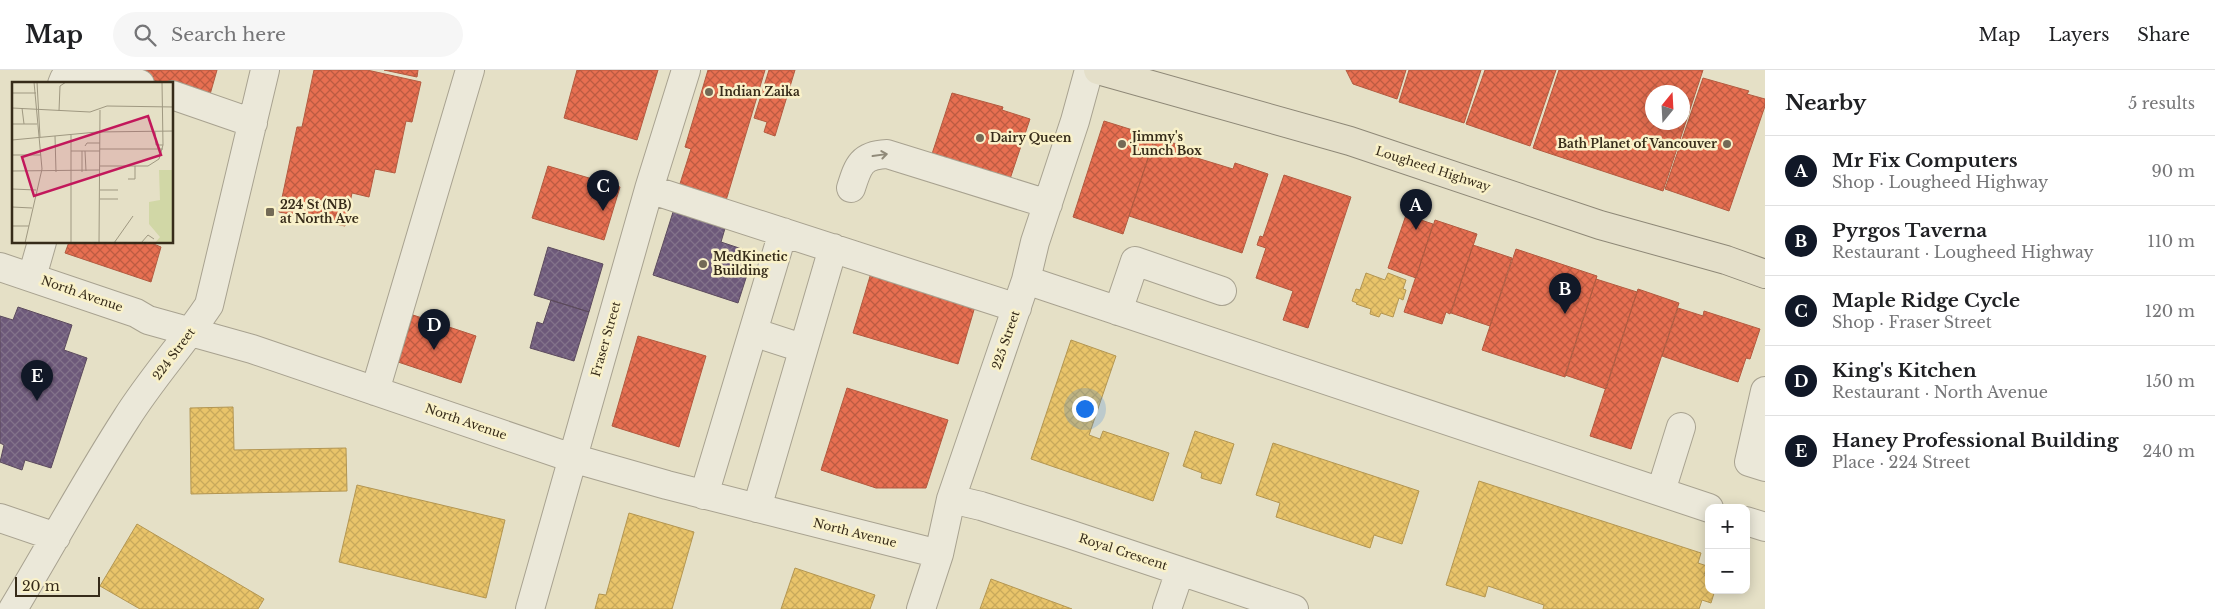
<!DOCTYPE html>
<html lang="en">
<head>
<meta charset="utf-8">
<style>
  :root { --surface:#fff; --page:#f6f6f6; --text:#202124; --muted:#757577; --line:#e0e0e0; --accent:#111827 }
  body { margin:0; font-family:"Libre Baskerville",serif; background:var(--page); color:var(--text) }
  .controls { position:absolute; right:15px; bottom:15px; display:grid; overflow:hidden; border-radius:10px; box-shadow:0 2px 12px #0003 }
  .controls button { width:45px; height:45px; display:grid; place-items:center; padding:0; border:0; border-bottom:1px solid var(--line); background:var(--surface); color:var(--text); font:25px sans-serif }
  .compass { position:absolute; left:1645px; top:15px; width:45px; height:45px; border-radius:50%; background:var(--surface); box-shadow:0 2px 12px #0003; rotate:18deg }
  .scale { position:absolute; left:15px; bottom:12px; width:85px; box-sizing:border-box; padding-left:5px; border:2px solid #362b19; border-top:0; font-size:14px; line-height:18px; white-space:nowrap; color:#362b19; -webkit-text-stroke:4px #f9f1c9; paint-order:stroke }
  .you { position:absolute; left:1084px; top:338px; width:18px; height:18px; margin:-12px; border:4px solid #fff; border-radius:50%; background:#1a73e8; box-shadow:0 0 0 8px #1a73e833 }
  .badge { display:grid; place-items:center; width:32px; height:32px; border-radius:50%; background:var(--accent); color:#fff; font-size:16px; font-weight:700 }
  .pin { position:absolute; translate:-50% -41px; filter:drop-shadow(0 1px 2px #0008) }
  .pin::after { content:''; position:absolute; top:26px; width:18px; height:15px; background:inherit; clip-path:polygon(0 0,100% 0,50% 100%) }
  .list { margin:0; padding:0; list-style:none }
  h2 { display:flex; justify-content:space-between; align-items:center; height:65px; margin:0; padding:0 20px; font-size:21px }
  h2 small { font-size:16px; font-weight:400; color:var(--muted) }
  .list li { display:grid; grid-template-columns:32px 1fr auto; gap:15px; align-items:center; box-sizing:border-box; height:70px; padding:0 20px; border-top:1px solid var(--line) }
  .list b { display:block; font-size:19px; white-space:nowrap }
  .list p { margin:0; font-size:16px; white-space:nowrap; color:var(--muted) }
  .list em { font-size:16px; font-style:normal; color:var(--muted) }
  .icon { flex:none; width:28px; height:28px; fill:none; stroke:currentColor; stroke-width:2; stroke-linecap:round; stroke-linejoin:round }
  .map { position:relative; flex:none; width:1765px; height:539px; overflow:hidden }
  header { display:flex; align-items:center; gap:30px; box-sizing:border-box; height:70px; padding:0 25px; background:var(--surface); border-bottom:1px solid var(--line) }
  header strong { font-size:24px }
  nav { display:flex; gap:28px; margin-inline-start:auto; font-size:18px }
  .search { width:350px; height:45px; background:var(--page); display:flex; align-items:center; gap:12px; box-sizing:border-box; padding:0 18px; border-radius:28px; color:var(--muted); font-size:19px }
  main { display:flex }
  aside { flex:1; background:var(--surface) }
  .map>svg:first-child { display:block }
  .homes { fill:url(#homes-cross-hatch); stroke:#b39652 }
  .shops { fill:url(#shops-cross-hatch); stroke:#b25b40; fill-rule:evenodd }
  .offices { fill:url(#offices-cross-hatch); stroke:#5c4b5d }
  .lines { fill:none; stroke-linecap:round; stroke-linejoin:round }
  .minor-casing { stroke:#a8a290; stroke-width:30 }
  .major-casing { stroke:#8e8877; stroke-width:30 }
  .minor { stroke:#ebe8d9; stroke-width:28 }
  .major { stroke:#e4dfc9; stroke-width:28 }
  .oneway { stroke:#908a79 }
  .poi-dot { fill:#736a56; stroke:#f9f1c9; stroke-width:2 }
  .labels { text-anchor:middle; stroke-width:5; stroke-linejoin:round; paint-order:stroke }
  .poi-label { font-size:12px; font-weight:bold; fill:#362b19; stroke:#f9f1c9; text-anchor:start }
  .street-label { font-size:12px; fill:#362b19; stroke:#f9f1c9 }
  .inset-road { fill:none; stroke:#9f9881; stroke-width:1 }
  .view { fill:#c2185b; fill-opacity:0.15; stroke:#c2185b; stroke-width:2.5 }
  .inset-edge { fill:none; stroke:#362b19; stroke-width:2.5 }
</style>
</head>
<body>
<header>
<strong>Map</strong>
<div class="search"><svg class="icon" aria-label="search" viewBox="0 0 24 24"><circle cx="10" cy="10" r="6"/><path d="M15 15l6 6"/></svg>Search here</div>
<nav><a>Map</a><a>Layers</a><a>Share</a></nav>
</header>
<main>
<div class="map">
<svg width="1765" height="539" viewBox="0 0 1765 539">
  <defs>
    <pattern id="homes-cross-hatch" width="8" height="8" patternUnits="userSpaceOnUse" patternTransform="scale(1.25)"><rect width="8" height="8" fill="#e9c46a"/><path d="M0 0l8 8M0 8l8-8" fill="none" stroke="#c8a95b"/></pattern>
    <pattern id="shops-cross-hatch" width="8" height="8" patternUnits="userSpaceOnUse" patternTransform="scale(1.25)"><rect width="8" height="8" fill="#e76f51"/><path d="M0 0l8 8M0 8l8-8" fill="none" stroke="#bc5b42"/></pattern>
    <pattern id="offices-cross-hatch" width="8" height="8" patternUnits="userSpaceOnUse" patternTransform="scale(1.25)"><rect width="8" height="8" fill="#6d597a"/><path d="M0 0l8 8M0 8l8-8" fill="none" stroke="#82728a"/></pattern>
  </defs>
  <rect width="100%" height="100%" fill="#e5e0c6"/>
  <path class="homes" d="M1366,203L1385,210L1388,203L1406,210L1403,219L1406,220L1403,230L1399,228L1393,247L1381,243L1379,247L1370,244L1371,239L1356,234L1357,233L1352,231L1356,219L1360,220Z
    M1071,270L1116,286L1089,365L1100,369L1103,361L1169,383L1153,431L1031,389Z
    M233,337L234,380L346,378L347,421L191,424L190,338Z
    M1195,361L1234,374L1221,414L1201,408L1202,403L1183,396Z
    M1273,373L1419,421L1402,474L1374,465L1370,478L1276,447L1280,433L1256,425Z
    M1479,411L1701,483L1698,493L1707,496L1704,505L1709,507V520H1715L1711,533L1702,530L1699,539H1543L1544,535L1488,516L1485,527L1446,515Z
    M357,415L505,450L486,528L339,492Z
    M629,443L694,462L672,539H595L599,524L606,525Z
    M137,454L264,529L258,539H140L100,516Z
    M795,498L875,525L870,539H781Z
    M991,509L1072,539H980Z"/>
  <path class="shops" d="M133,0H217L209,28L132,3Z
    M314,0H367L421,12L412,52L406,51L395,103L375,99L369,127L352,123L345,156L279,142L297,57H302Z
    M384,0H418L417,7Z
    M577,0H658L637,70L564,48Z
    M708,0H765L725,134L678,120L691,79L685,77Z
    M769,0H795L775,66L764,62L767,52L754,48Z
    M1346,0H1406L1397,29L1353,14Z
    M1409,0H1481L1464,53L1399,32Z
    M1485,0H1556L1530,76L1466,54Z
    M1559,0H1703L1663,121L1533,78ZM1652,22H1682V52H1652Z
    M1703,8L1749,21L1747,24L1765,29V36L1729,141L1665,119Z
    M952,23L1003,37L1002,40L1030,49L1009,112L931,87Z
    M1104,51L1155,67L1123,164L1073,147Z
    M1155,67L1189,78L1187,85L1233,99L1235,93L1268,104L1242,183L1129,146Z
    M548,96L620,117L604,170L532,148Z
    M1284,105L1351,127L1308,258L1283,250L1293,221L1256,208L1266,178L1257,175L1260,166L1263,167Z
    M1406,145L1433,154L1416,208L1388,198Z
    M1435,150L1477,164L1450,244L1446,242L1442,254L1404,242Z
    M69,172H149L161,177L151,212L65,183Z
    M1473,175L1512,188L1490,256L1451,243Z
    M1516,179L1597,206L1565,307L1482,280Z
    M871,203L976,233L958,294L853,263Z
    M1596,209L1637,222L1606,319L1565,305Z
    M1638,219L1679,233L1631,379L1590,366Z
    M1678,238L1703,246L1704,241L1760,259L1750,289L1746,288L1738,312L1662,286Z
    M413,245L476,266L461,313L398,292Z
    M638,266L706,286L679,377L612,356Z
    M847,318L948,350L926,418H876L821,400Z"/>
  <path class="offices" d="M674,139L726,155L721,172L754,183L738,233L653,205Z
    M548,177L603,194L589,242L534,225Z
    M551,230L589,242L574,291L530,278L537,252L543,254Z
    M18,237L72,255L64,280L87,288L51,398L25,390L22,400L0,392L4,375L0,373V246L13,250Z"/>
  <g class="lines">
    <defs>
      <path id="minor" d="M99,0L140,14
        M62,14L64,9H67L83,14
        M172,25L253,53
        M851,118C858,96 861,85 887,84L1048,134
        M649,119L1017,238
        M0,197L136,243L148,250L252,279L572,388L667,415L939,484
        M32,207L42,172
        M1026,210L1709,438
        M1118,241L1135,191L1222,221
        M753,262L802,278
        M375,321L470,0
        M1765,321L1749,392L1765,397
        M1661,421L1681,357
        M704,425L783,162
        M951,429L981,436L1066,463L1294,539
        M757,438L833,178
        M0,448L56,467
        M1746,451L1765,457
        M13,539C51,476 86,411 126,349C151,309 183,274 209,235L265,0
        M530,539L649,119L686,0
        M921,539L939,484L951,429L1026,210L1035,172L1075,51L1089,0
        M1167,539L1180,501"/>
      <path id="major" d="M1098,0L1350,71L1600,155L1726,190L1765,204"/>
    </defs>
    <use href="#minor" class="minor-casing"/>
    <use href="#major" class="major-casing"/>
    <use href="#minor" class="minor"/>
    <use href="#major" class="major"/>
  </g>
  <defs><path id="oneway-shaft" d="M-6 0H5M1.5-3L5.5 0L1.5 3" fill="none" stroke-width="1.6" stroke-linecap="round" stroke-linejoin="round" transform="scale(1.25)"/></defs>
  <use class="oneway" href="#oneway-shaft" transform="translate(880 85) rotate(-8)"/>
  <g class="poi-dot">
    <circle cx="709" cy="22" r="5"/>
    <circle cx="980" cy="68" r="5"/>
    <circle cx="1122" cy="74" r="5"/>
    <circle cx="1727" cy="74" r="5"/>
    <rect x="265" y="137" width="10" height="10" rx="2.5"/>
    <circle cx="703" cy="194" r="5"/>
  </g>
  <g class="labels">
    <g class="poi-label">
      <text x="719" y="26">Indian Zaika</text>
      <text x="1132" y="71">Jimmy's<tspan x="1132" dy="14">Lunch Box</tspan></text>
      <text x="990" y="72">Dairy Queen</text>
      <text x="1717" y="78" text-anchor="end">Bath Planet of Vancouver</text>
      <text x="280" y="139">224 St (NB)<tspan x="280" dy="14">at North Ave</tspan></text>
      <text x="713" y="191">MedKinetic<tspan x="713" dy="14">Building</tspan></text>
    </g>
    <g class="street-label">
      <text transform="translate(1433 99) rotate(18)" y="4">Lougheed Highway</text>
      <text transform="translate(82 224) rotate(19)" y="4">North Avenue</text>
      <text transform="translate(606 269) rotate(-74)" y="4">Fraser Street</text>
      <text transform="translate(1006 270) rotate(-71)" y="4">225 Street</text>
      <text transform="translate(174 284) rotate(-53)" y="4">224 Street</text>
      <text transform="translate(466 352) rotate(19)" y="4">North Avenue</text>
      <text transform="translate(855 463) rotate(14)" y="4">North Avenue</text>
      <text transform="translate(1123 482) rotate(18)" y="4">Royal Crescent</text>
    </g>
  </g>
  <g transform="translate(12 12)">
    <rect width="161" height="161" fill="#e5e0c6"/>
    <path d="M147,88H161V161H143L148,155L137,142V120L148,118Z" fill="#d1d7a6"/>
    <path class="inset-road" d="M25,0L28,55M0,11H24M0,26L78,30L95,24L162,25M10,26L12,42M47,29L48,4L54,0M0,42H25M143,50L144,63H151M59,53V161M43,54L44,90M0,58L85,50L162,49M73,64L75,61H88M88,67H151M59,69H88M70,69V90M73,69L74,89M0,73H29M88,84H136L147,77L151,63L150,0M0,89L88,88M116,97H123V84M0,107L24,108M88,108H106M88,117H106M0,125L20,126M0,144H17M13,161L30,87L22,0M87,161L88,28M102,161L121,134M129,161L136,153L142,157"/>
    <path class="view" d="M136,34L149,73L22,114L10,75Z"/>
    <rect width="161" height="161" class="inset-edge"/>
  </g>
</svg>
<div class="controls">
<button>+</button>
<button>−</button>
</div>
<svg class="compass" viewBox="-18 -18 36 36"><path d="M0-13l5 13h-10z" fill="#e53935"/><path d="M0 13l5-13h-10z" fill="#757577"/></svg>
<div class="scale">20 m</div>
<div class="you"></div>
<div class="pin badge" style="left:1416px;top:160px">A</div>
<div class="pin badge" style="left:1565px;top:244px">B</div>
<div class="pin badge" style="left:603px;top:141px">C</div>
<div class="pin badge" style="left:434px;top:280px">D</div>
<div class="pin badge" style="left:37px;top:331px">E</div>
</div>
<aside>
<h2>Nearby<small>5 results</small></h2>
<ul class="list">
<li><span class="badge">A</span><div><b>Mr Fix Computers</b><p>Shop · Lougheed Highway</p></div><em>90 m</em></li>
<li><span class="badge">B</span><div><b>Pyrgos Taverna</b><p>Restaurant · Lougheed Highway</p></div><em>110 m</em></li>
<li><span class="badge">C</span><div><b>Maple Ridge Cycle</b><p>Shop · Fraser Street</p></div><em>120 m</em></li>
<li><span class="badge">D</span><div><b>King's Kitchen</b><p>Restaurant · North Avenue</p></div><em>150 m</em></li>
<li><span class="badge">E</span><div><b>Haney Professional Building</b><p>Place · 224 Street</p></div><em>240 m</em></li>
</ul>
</aside>
</main>
</body>
</html>
